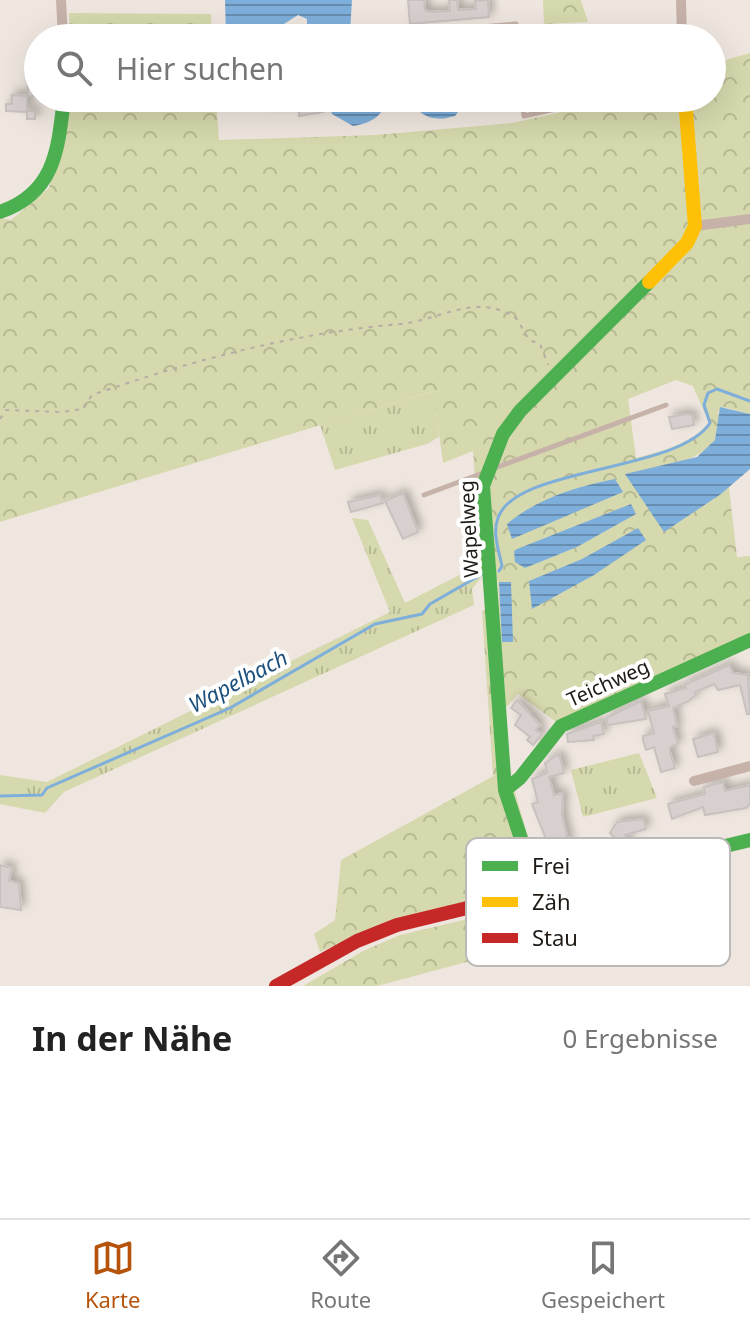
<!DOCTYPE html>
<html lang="de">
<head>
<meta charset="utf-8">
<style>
  :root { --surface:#fff; --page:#f2f2f2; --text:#222; --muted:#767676; --line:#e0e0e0; --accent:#b45309 }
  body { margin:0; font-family:"Noto Sans",sans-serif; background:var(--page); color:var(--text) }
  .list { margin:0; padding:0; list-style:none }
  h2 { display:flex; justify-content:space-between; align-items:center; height:104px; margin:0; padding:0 32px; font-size:34px }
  h2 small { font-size:26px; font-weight:400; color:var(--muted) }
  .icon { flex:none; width:44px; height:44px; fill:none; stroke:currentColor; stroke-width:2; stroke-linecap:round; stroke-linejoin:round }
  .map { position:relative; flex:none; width:750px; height:986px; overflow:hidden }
  .search { position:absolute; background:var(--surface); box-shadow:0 8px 32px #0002; left:24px; right:24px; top:24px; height:88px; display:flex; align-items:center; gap:20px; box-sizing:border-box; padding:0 28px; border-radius:44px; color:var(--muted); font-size:30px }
  .sheet { height:232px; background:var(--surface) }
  nav { display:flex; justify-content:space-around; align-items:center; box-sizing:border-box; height:112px; border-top:2px solid var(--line); background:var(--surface); font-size:22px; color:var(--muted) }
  nav a { display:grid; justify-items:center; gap:4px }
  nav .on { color:var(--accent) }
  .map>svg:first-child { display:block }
  .grass { fill:url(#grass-tufts) }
  .forest { fill:url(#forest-crowns); fill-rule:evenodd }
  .water { fill:url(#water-rules) }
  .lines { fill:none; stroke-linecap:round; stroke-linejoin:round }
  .stream { stroke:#7eafdb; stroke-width:3 }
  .building { fill:#d7d0ce; stroke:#c7c1bf; stroke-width:2; filter:url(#shadow) }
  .path { stroke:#b8aca4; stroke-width:2; stroke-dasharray:4 6; stroke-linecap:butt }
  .lane { stroke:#c6b2a9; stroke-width:5 }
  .street { stroke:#c6b2a9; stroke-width:10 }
  .fast { stroke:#4caf50; stroke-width:14 }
  .slow { stroke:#ffc107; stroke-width:14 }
  .jam { stroke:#c62828; stroke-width:14 }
  .labels { text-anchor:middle; stroke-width:8; stroke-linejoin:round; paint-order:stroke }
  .street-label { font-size:20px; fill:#1f1a15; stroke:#fff }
  .water-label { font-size:22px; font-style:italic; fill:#1d517d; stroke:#fff }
  .key { fill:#fff; stroke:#bcbab9; stroke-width:2 }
  .key-label { font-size:22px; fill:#1f1a15 }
</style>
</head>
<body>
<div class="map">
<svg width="750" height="986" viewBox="0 0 750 986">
  <defs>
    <pattern id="grass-tufts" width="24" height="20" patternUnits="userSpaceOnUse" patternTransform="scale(2)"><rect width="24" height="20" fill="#d6d8ad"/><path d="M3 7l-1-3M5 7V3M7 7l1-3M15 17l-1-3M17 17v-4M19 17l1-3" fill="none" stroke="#b7b994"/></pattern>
    <pattern id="forest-crowns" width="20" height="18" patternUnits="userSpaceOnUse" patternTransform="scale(2)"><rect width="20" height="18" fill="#d6d8ad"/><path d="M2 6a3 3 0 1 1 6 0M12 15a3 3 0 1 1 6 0" fill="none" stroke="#b7b994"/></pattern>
    <pattern id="water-rules" width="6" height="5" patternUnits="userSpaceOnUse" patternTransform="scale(2)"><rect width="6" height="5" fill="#7eafdb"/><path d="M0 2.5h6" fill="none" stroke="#678eb0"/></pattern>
    <filter id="shadow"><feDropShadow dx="4.5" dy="-4.5" stdDeviation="4" flood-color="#0004"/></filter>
  </defs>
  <rect width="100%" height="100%" fill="#efe7df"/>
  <path class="grass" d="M434,391L439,437L427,444L335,470L320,425Z
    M352,518L368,520L405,603L469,570L480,555L479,536C487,559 489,571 472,589L474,605L64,792L45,813L0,804V775L47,782L390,612Z
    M488,609L499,773L493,776L482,611Z
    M639,753L657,798L583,817L571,770Z"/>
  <path class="forest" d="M543,0H581L588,22L544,24Z
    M69,13L211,14L212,38H70Z
    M750,53V414L723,407L718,412C731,461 658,468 625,474L721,494L729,487L737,557L750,556V637L559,724L518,694L503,711L498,582L479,536L473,451L443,463L433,391L0,522V218L11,220L49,188L71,98H216L219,140L375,135L512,123L625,98H712V64ZM676,380L693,386L709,423C690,444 663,451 636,458L628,399ZM630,504L635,514L577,547L525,568Z
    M499,773L514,788L541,883L396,919L320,952L314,934L335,920L341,860Z
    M646,877L645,914L377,986H303L363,951L400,935Z"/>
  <path class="water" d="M225,0H352L350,33C339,40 319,41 307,35V19L298,15L262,38H226Z
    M325,98H387C383,117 371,123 353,126L332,114Z
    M410,98H469L455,116C435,122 419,118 410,98Z
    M720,407L750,414V469L721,494L664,532L625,474L697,457L715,440Z
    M615,479L623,492L512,539L507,524C536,499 578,486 615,479Z
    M631,504L636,514L577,547L525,568L515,562L514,551L517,549Z
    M638,528L646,540L594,575L532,609L529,581L582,559Z
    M499,582H511L513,642H502Z"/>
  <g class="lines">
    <path class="stream" d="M499,571L502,566C499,551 492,533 498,518C515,466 677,473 710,423L704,405L708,393L717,389L750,401
      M0,796L42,795L47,788L230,708L375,624L422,614L430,604L484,573"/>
  </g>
  <path class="building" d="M408,0H424L425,10L430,12L450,11L449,0H457L458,10L476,9L475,1L488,0L489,17L410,24Z
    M28,74H38V96H28Z
    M12,95L27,96V111H35V119H27V112L6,111V104H12Z
    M256,98H306V105L323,104V112L299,116V108L268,110V105L256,107Z
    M687,414L692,415L694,425L672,429L669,417Z
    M403,493L418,532L403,539L385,501Z
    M380,495L383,503L351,512L348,502Z
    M729,665L733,673L748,675L750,714H747L740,685L718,690L714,684L695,692L696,695L689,701L673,708L677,726L673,727L678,744L670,747V752L675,768L661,772L654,747L646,750L643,740V736L654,733L648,711L669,706L665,694L686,688L684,685Z
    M517,700L540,725L536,730L542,734L533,745L527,740L530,737L515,725L521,715L511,708Z
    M641,701L646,719L608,725L606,718Z
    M601,722L604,734L593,736L594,740L568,742L567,734Z
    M714,733L718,752L698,757L693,739Z
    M559,754L564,773L549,777L554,795L563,793L562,815L569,844L550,849L532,804L538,802L532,779L547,773L545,763Z
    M723,782L725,791L750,785V804L746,808L705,815L703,807L672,819L668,804L705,794L704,787Z
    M643,819L646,829L625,835L629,848L621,850L618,841L610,833L617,822Z
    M0,865L12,868L9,881L19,883L21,910L0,907Z"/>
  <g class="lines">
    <path class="path" d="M0,419L6,410L61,412L83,409L92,395C193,360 294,333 400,324C441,320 478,291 517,319L529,340L540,344L548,365"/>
    <path class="lane" d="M399,34L516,24L517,38
      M522,98L524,116L606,98
      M492,469L666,405
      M424,495L483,473"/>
    <path class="street" d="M61,0L63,38
      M681,0L682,38
      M695,226L750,219
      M694,781L750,766"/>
    <path class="fast" d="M0,212C55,193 58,150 64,98
      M505,790L520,778L561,726L750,640
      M554,887L750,840
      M538,890L505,790L483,486L503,434L520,411L649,282"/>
    <path class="slow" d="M649,282L687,243L695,226L685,98"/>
    <path class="jam" d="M276,986L357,941L397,925L554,887"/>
  </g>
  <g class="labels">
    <g class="street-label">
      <text transform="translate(469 529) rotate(-93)" y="7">Wapelweg</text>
      <text transform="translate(608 683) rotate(-24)" y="7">Teichweg</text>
    </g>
    <g class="water-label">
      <text transform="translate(238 681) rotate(-28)" y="8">Wapelbach</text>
    </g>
  </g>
  <rect x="466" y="838" width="264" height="128" rx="12" class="key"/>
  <rect x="482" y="861" width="36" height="10" fill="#4caf50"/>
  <rect x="482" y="897" width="36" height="10" fill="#ffc107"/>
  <rect x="482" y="933" width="36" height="10" fill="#c62828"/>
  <g class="key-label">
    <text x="532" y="874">Frei</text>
    <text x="532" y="910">Zäh</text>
    <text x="532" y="946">Stau</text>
  </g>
</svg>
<div class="search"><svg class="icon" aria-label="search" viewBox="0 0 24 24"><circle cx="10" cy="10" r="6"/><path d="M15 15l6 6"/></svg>Hier suchen</div>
</div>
<section class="sheet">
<h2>In der Nähe<small>0 Ergebnisse</small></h2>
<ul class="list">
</ul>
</section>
<nav>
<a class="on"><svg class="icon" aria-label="map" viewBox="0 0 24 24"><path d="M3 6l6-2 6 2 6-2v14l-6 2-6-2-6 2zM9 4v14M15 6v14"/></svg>Karte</a>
<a><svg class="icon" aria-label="directions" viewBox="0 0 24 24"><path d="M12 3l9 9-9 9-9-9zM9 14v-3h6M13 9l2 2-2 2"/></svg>Route</a>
<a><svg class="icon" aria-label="saved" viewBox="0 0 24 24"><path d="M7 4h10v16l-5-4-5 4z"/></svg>Gespeichert</a>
</nav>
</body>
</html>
